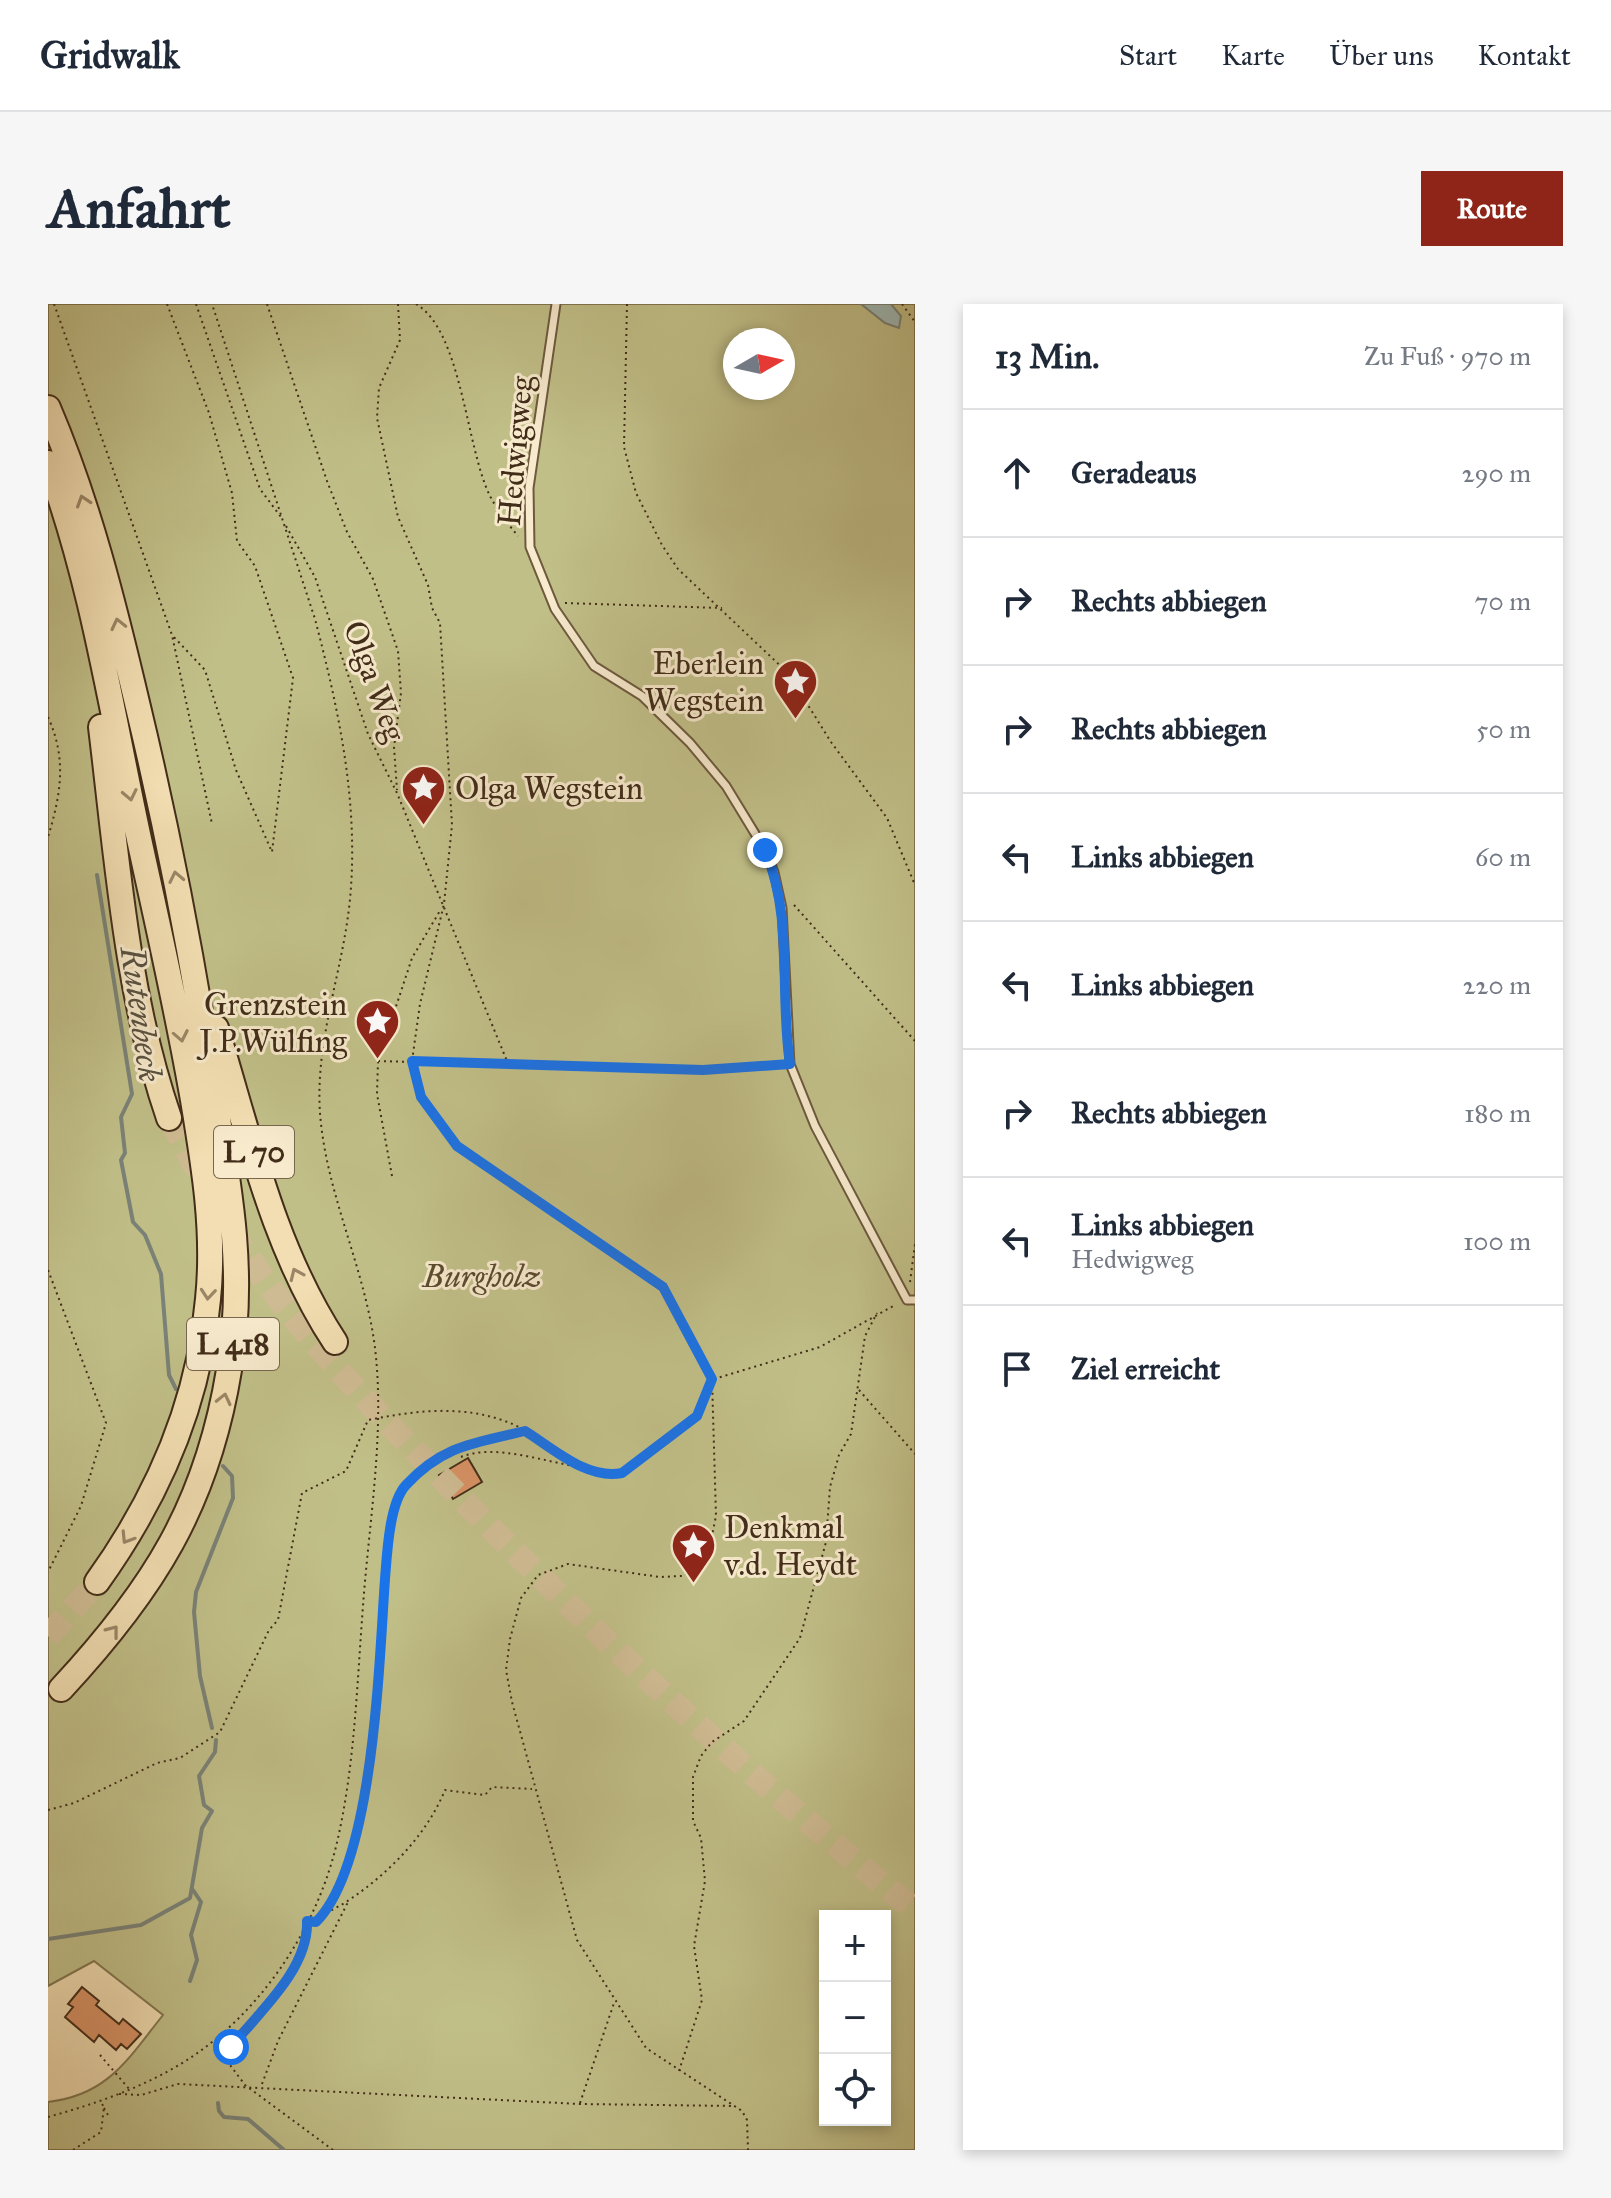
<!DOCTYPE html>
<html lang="de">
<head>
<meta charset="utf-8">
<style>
  :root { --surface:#fff; --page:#f6f6f7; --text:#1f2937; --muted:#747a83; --line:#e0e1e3; --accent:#8f2418 }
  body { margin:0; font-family:"IM FELL Great Primer",serif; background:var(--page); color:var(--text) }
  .controls { position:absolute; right:24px; bottom:24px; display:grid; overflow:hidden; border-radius:0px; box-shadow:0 4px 12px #0003 }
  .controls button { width:72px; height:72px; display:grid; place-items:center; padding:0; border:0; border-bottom:2px solid var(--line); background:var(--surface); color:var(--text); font:40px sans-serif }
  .compass { position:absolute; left:675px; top:24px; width:72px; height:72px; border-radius:50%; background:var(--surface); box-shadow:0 4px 12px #0003; rotate:81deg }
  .stop { position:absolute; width:24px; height:24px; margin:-18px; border:6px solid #1a73e8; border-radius:50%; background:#fff }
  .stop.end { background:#1a73e8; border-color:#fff; box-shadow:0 2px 8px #0008 }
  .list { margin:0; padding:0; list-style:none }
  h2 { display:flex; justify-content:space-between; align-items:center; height:104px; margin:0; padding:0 32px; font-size:34px }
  h2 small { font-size:26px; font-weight:400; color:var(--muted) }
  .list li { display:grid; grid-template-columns:52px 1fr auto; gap:24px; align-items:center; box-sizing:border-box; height:128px; padding:0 32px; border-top:2px solid var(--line) }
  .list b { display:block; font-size:30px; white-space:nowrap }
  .list p { margin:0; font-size:26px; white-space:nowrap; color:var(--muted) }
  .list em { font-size:26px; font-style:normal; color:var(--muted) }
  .icon { flex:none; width:44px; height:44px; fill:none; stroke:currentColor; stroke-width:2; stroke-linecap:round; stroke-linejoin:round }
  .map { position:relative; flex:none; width:867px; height:1846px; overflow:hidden; border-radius:0px }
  header { display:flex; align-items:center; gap:48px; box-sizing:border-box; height:112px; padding:0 40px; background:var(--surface); border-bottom:2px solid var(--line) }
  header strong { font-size:38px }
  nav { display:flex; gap:44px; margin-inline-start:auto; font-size:28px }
  .intro { display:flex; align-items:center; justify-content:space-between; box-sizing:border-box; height:192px; padding:0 48px }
  h1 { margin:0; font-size:56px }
  .button { padding:20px 36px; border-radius:0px; background:var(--accent); color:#fff; font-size:28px; font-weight:700 }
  main { display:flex; gap:48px; padding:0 48px }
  aside { flex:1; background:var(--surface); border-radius:0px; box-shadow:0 4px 12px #0003 }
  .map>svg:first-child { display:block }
  .green { fill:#c1bf88; stroke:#827650; stroke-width:2; fill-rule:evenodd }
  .water { fill:#9fbab6; stroke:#7a8277; stroke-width:2 }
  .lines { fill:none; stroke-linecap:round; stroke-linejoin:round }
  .stream { stroke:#7a8277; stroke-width:4 }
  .building { fill:#d99366; stroke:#422d19; stroke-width:2 }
  .trunk-tunnel { stroke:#cfbb93; stroke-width:24; stroke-dasharray:24 12; stroke-linecap:butt }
  .service-casing { stroke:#6e593f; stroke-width:11 }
  .trunk-casing { stroke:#422d19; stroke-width:28 }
  .path { stroke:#422d19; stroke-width:2; stroke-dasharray:2 4; stroke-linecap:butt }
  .service { stroke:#f7eacd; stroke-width:7 }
  .trunk { stroke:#f2deb2; stroke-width:24 }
  .oneway { stroke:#9a8666 }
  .route { stroke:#1a73e8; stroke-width:10 }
  .labels { text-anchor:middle; stroke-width:6; stroke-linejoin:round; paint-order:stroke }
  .shield { fill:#f7eacd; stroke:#78664f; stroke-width:2 }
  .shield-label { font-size:30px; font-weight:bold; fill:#422d19 }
  .street-label { font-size:32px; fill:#422d19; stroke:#f7eacd }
  .poi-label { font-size:32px; fill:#422d19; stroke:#f7eacd; text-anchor:end }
  .park-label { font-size:32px; font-style:italic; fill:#5b4a2f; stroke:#f7eacd }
  .water-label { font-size:34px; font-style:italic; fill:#595040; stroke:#f7eacd }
</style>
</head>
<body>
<header>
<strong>Gridwalk</strong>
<nav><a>Start</a><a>Karte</a><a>Über uns</a><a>Kontakt</a></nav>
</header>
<div class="intro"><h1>Anfahrt</h1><a class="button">Route</a></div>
<main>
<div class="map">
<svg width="867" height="1846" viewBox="0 0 867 1846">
  <rect width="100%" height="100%" fill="#f2deb2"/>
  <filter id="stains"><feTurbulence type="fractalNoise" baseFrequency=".0025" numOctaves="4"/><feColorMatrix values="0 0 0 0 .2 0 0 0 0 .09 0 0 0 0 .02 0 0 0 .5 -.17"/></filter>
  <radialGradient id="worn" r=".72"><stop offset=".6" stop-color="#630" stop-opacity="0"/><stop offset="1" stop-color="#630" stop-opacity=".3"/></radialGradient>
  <path class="green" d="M0,0H867V1846H0V1798C60,1791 80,1755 115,1711L46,1657L0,1682ZM687,36H735V84H687ZM777,1612H837V1816H777Z"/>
  <path class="water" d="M813,0H843L853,12L851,24L837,19Z"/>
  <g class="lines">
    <path class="stream" d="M49,571L84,790L73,813L77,849L73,856L85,918L97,931L113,970L121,1071L128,1085
      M164,1424L152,1372L146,1308L148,1288L185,1194L184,1172L175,1162
      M0,1635L93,1621L142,1594L154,1524L164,1507L156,1501L151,1472L167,1448L168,1436
      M142,1677L149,1656L143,1631L153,1598L145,1586
      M170,1799L171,1807L176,1813L200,1815L236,1846"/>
  </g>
  <path class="building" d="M420,1154L434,1178L405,1195L391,1171Z
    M34,1683L51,1697L48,1701L71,1720L75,1715L93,1730L79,1745L73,1740L68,1746L51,1731L46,1738L17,1713L25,1703L20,1700Z"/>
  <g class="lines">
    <path class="trunk-tunnel" d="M121,814L157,879
      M182,925C244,1024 329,1108 410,1191C554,1337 707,1478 867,1606
      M0,1332L49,1278"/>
    <defs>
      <path id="service" d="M508,0L481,184L482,243L507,305L546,362L594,392L642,439L678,482L717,546L726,568L734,604L742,760L767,822L859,996H867"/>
      <path id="trunk" d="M0,104C41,200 66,301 90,403C118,520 141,637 160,756C177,861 200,960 181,1066C159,1201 105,1286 13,1385
        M0,159C45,280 64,410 91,535C110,622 130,709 145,796C156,862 167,927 160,995C151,1100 110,1193 49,1278
        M53,423C69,554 78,689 121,814
        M168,724C201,831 225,944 287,1038"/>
    </defs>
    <use href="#service" class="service-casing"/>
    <use href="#trunk" class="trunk-casing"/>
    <path class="path" d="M6,0L124,331L164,520
      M119,0L161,109L184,189L189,237L207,262L245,374L224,548L188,466L157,366L124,331
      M148,0L212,185L233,213
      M219,0L279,177L299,228L325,275L350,347L353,389L346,443L349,486
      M350,0L352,36L331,84L329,114L350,213L380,281L384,304L392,319L404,521L396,600L372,700L364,757L373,793L409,842L615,983L664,1075L668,1212L660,1251L650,1265L634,1272L612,1273L520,1260L490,1271L473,1294L462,1335L458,1366L464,1398L529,1636L598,1744L694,1807L699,1816L700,1846
      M368,0C414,27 418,144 442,192C449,206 460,220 470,232
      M579,0L576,143L588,189L614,241L630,265L740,369L783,438L839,514L867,581
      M854,0L867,18
      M238,222L267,273L320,430L349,489L461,762
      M517,299L674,304
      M0,413C19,455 13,490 0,533
      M746,601L867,737
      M330,757L655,766L733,760
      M344,872L329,790L330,757L364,654L393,605
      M0,966L58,1119L33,1202L0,1268
      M862,978L867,940
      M666,1075L772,1043L847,1001
      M811,1086L867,1150
      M413,1153C446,1139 497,1158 532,1163
      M0,1506L26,1499L109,1459L132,1454L172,1428L221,1326L230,1316L254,1189L298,1167L320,1116C365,1107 410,1101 454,1116C524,1140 534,1204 611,1144C640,1121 649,1113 663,1078
      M285,1600C300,1558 314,1515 320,1471C329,1417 330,1213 357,1181C391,1142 428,1139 476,1127
      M52,1751L82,1786
      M631,1767L654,1696L646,1642L657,1577L653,1534L645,1517V1473L653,1452L664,1438L696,1417L752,1334L778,1238L782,1183L791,1151L803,1130L817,1032L829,1009
      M214,1780L230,1737L300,1598
      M71,1790L93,1791L130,1780L532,1800L687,1802
      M532,1799L566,1699
      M56,1804L60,1811
      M0,1813C43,1801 85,1787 124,1765C207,1719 270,1626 290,1534C307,1458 309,1379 315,1302C321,1218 337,1128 327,1044C317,964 278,890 272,809C267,735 295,668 302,595C311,500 291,407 267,315L164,0
      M25,1846L53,1828L56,1803L52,1797
      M285,1846L197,1781L182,1761C185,1707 261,1679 259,1617L268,1618C280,1606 292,1603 304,1594C343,1567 379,1530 397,1486L437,1491L444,1483L484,1485"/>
    <use href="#service" class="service"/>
    <use href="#trunk" class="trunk"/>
  </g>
  <defs><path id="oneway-chevron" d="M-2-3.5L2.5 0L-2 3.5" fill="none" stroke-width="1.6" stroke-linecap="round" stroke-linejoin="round" transform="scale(2)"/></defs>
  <g class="oneway">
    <use href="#oneway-chevron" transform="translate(35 197) rotate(-108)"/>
    <use href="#oneway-chevron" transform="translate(70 320) rotate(-103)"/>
    <use href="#oneway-chevron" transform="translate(82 491) rotate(78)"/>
    <use href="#oneway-chevron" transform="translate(128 573) rotate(-102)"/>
    <use href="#oneway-chevron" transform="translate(133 732) rotate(79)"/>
    <use href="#oneway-chevron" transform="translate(248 970) rotate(-114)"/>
    <use href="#oneway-chevron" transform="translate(160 990) rotate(95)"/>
    <use href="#oneway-chevron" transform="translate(176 1095) rotate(-77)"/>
    <use href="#oneway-chevron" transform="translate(79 1234) rotate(122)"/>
    <use href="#oneway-chevron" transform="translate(65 1327) rotate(-52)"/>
  </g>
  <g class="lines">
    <path class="route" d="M183,1743C211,1708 261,1665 259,1617L268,1618C326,1560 331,1358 337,1275C339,1251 341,1199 358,1181C395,1141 427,1139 477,1127C506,1145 539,1176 574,1169L649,1112L664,1075L615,983L409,842L373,793L364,757L655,766L742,760C731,688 746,614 717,546"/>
  </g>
  <defs>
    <symbol id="sight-pin" viewBox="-11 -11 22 30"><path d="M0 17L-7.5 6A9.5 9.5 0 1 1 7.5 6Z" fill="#8f2418" stroke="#f7eacd"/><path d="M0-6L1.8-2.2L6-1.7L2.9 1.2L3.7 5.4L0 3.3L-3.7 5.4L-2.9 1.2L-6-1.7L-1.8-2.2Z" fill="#fff"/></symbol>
  </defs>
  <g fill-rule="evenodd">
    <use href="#sight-pin" x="722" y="352" width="51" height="69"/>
    <use href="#sight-pin" x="350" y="458" width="51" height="69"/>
    <use href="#sight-pin" x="304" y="692" width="51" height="69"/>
    <use href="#sight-pin" x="620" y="1216" width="51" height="69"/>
  </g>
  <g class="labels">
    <g class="shield">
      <rect x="166" y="822" width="80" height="52" rx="6"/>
      <rect x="139" y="1014" width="92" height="52" rx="6"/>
    </g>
    <g class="shield-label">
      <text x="206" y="858">L 70</text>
      <text x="185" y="1050">L 418</text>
    </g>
    <g class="street-label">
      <text transform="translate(467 147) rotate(-85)" y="11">Hedwigweg</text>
      <text transform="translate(327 377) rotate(70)" y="11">Olga Weg</text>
    </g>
    <g class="poi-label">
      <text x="716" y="370">Eberlein<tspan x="716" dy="37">Wegstein</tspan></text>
      <text x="407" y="495" text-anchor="start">Olga Wegstein</text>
      <text x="299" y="711">Grenzstein<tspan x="299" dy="37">J.P.Wülfing</tspan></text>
      <text x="676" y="1234" text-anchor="start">Denkmal<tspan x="676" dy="37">v.d. Heydt</tspan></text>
    </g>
    <g class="park-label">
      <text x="434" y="983">Burgholz</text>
    </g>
    <g class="water-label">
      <text transform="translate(94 710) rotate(82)" y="12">Rutenbeck</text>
    </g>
  </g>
  <rect width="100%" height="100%" filter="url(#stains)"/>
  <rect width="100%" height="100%" fill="url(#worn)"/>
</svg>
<div class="controls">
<button>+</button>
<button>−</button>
<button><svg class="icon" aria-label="locate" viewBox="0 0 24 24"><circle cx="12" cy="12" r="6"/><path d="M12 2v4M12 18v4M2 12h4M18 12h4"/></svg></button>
</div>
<svg class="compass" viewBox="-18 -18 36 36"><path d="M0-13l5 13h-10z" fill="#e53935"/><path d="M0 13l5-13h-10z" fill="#747a83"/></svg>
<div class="stop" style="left:183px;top:1743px"></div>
<div class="stop end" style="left:717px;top:546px"></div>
</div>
<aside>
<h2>13 Min.<small>Zu Fuß · 970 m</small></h2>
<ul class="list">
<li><svg class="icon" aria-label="ahead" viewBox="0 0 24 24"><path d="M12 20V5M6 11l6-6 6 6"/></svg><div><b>Geradeaus</b></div><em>290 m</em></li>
<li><svg class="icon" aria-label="right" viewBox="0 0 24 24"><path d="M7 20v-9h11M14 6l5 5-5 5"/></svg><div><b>Rechts abbiegen</b></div><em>70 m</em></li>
<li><svg class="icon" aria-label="right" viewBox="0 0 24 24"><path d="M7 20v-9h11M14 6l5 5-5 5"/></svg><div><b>Rechts abbiegen</b></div><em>50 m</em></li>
<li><svg class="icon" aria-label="left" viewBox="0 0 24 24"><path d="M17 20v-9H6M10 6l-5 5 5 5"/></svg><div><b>Links abbiegen</b></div><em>60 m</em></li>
<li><svg class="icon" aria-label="left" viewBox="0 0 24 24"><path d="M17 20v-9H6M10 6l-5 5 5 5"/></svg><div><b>Links abbiegen</b></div><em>220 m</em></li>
<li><svg class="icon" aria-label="right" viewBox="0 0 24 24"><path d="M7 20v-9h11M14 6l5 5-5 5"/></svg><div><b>Rechts abbiegen</b></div><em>180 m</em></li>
<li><svg class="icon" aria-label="left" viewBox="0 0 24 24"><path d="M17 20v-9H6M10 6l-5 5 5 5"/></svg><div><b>Links abbiegen</b><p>Hedwigweg</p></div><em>100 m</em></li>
<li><svg class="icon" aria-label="arrive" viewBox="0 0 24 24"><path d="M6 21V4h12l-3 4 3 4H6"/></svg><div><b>Ziel erreicht</b></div></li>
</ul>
</aside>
</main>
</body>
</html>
